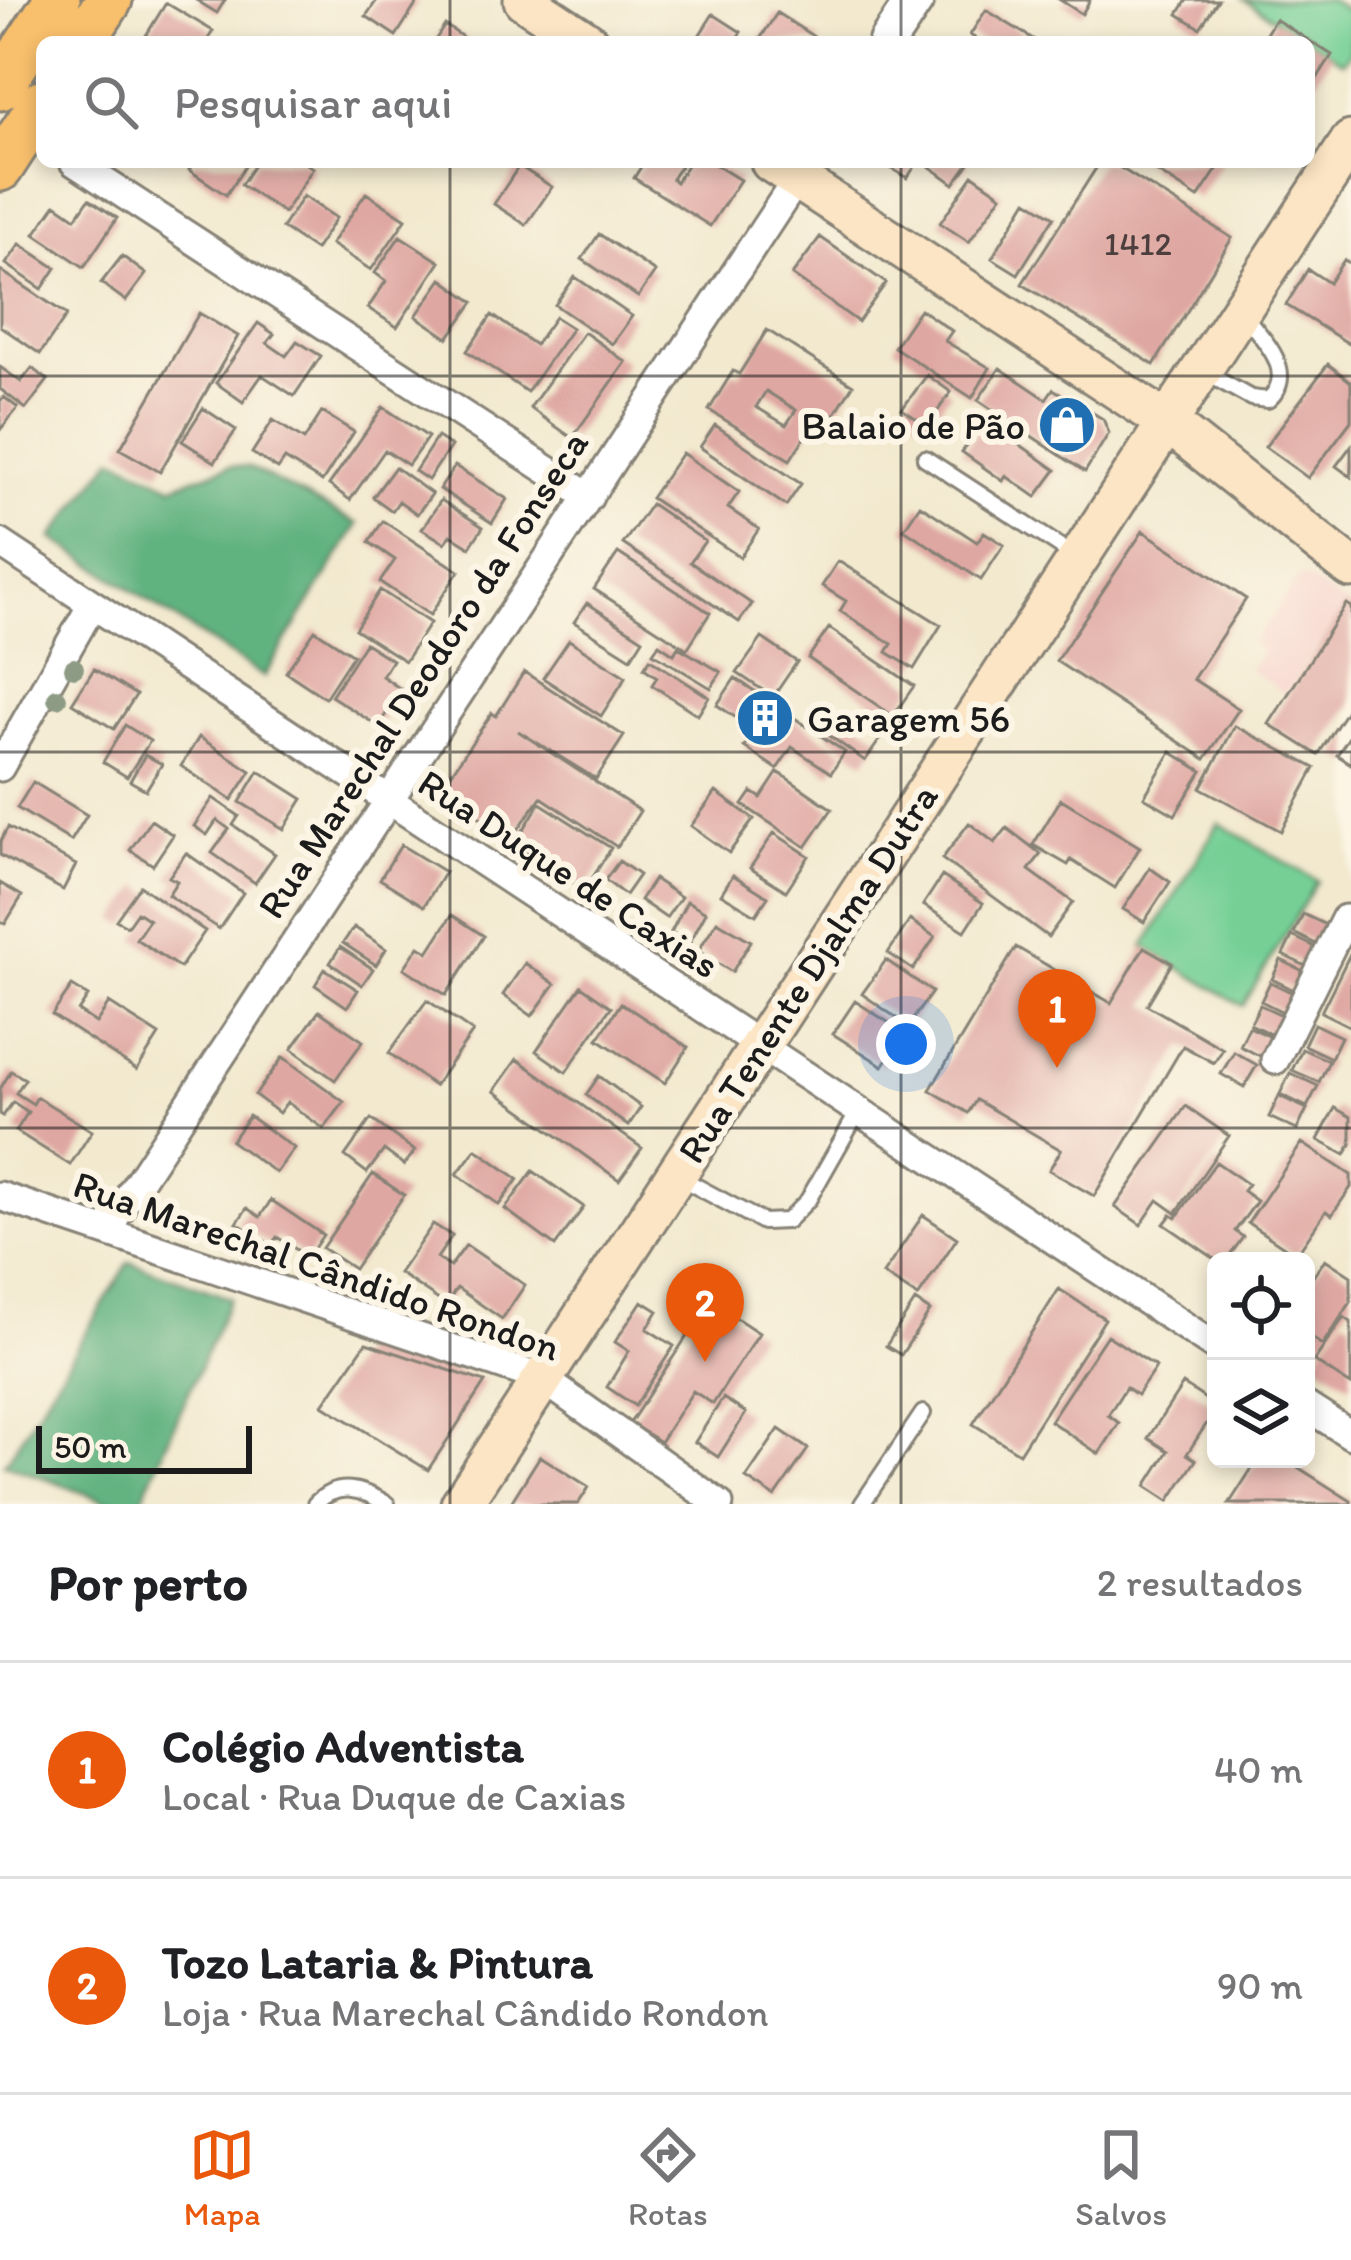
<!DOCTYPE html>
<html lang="pt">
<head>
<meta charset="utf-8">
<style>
  :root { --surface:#fff; --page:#f6f6f6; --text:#202124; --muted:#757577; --line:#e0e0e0; --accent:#ea580c }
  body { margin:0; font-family:Itim,sans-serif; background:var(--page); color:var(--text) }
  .controls { position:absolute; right:36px; bottom:36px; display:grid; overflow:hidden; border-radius:18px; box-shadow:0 6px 18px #0003 }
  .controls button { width:108px; height:108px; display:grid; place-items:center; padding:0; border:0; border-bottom:3px solid var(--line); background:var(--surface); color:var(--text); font:60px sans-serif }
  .scale { position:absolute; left:36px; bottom:30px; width:216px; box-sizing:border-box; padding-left:12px; border:6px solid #1c1c1c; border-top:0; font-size:33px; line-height:42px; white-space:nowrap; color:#1c1c1c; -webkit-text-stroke:9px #fcf5e5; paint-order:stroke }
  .you { position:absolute; left:906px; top:1044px; width:42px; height:42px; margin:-30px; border:9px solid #fff; border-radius:50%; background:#1a73e8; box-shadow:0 0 0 18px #1a73e833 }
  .badge { display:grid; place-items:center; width:78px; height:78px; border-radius:50%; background:var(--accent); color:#fff; font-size:39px; font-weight:700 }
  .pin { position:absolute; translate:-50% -99px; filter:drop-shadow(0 3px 6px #0008) }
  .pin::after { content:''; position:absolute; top:63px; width:42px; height:36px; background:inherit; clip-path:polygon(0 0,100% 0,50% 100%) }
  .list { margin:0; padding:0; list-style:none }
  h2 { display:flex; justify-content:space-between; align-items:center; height:156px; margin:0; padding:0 48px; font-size:51px }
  h2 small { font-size:39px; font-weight:400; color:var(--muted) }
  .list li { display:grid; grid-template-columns:78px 1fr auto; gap:36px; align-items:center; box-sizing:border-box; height:216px; padding:0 48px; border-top:3px solid var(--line) }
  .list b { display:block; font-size:45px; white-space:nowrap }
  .list p { margin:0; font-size:39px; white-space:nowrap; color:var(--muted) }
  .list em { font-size:39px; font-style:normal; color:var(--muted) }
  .icon { flex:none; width:66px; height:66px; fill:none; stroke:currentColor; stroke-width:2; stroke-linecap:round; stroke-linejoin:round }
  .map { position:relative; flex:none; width:1351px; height:1504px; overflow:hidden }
  .search { position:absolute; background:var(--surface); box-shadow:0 6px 18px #0003; left:36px; right:36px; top:36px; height:132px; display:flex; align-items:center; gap:30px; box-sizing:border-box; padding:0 42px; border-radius:18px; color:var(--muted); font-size:45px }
  .sheet { height:588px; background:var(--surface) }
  nav { display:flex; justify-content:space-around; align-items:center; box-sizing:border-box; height:168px; border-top:3px solid var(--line); background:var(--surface); font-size:33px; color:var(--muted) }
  nav a { display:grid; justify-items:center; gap:6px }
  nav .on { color:var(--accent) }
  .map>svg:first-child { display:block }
  .built { fill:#f7d0cc }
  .green { fill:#76d096; stroke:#497659; stroke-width:3 }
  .forest { fill:#60b27f; stroke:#3e674e; stroke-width:3 }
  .building { fill:#dfa7a2; fill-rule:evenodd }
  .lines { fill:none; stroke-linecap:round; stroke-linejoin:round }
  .service-casing { stroke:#878276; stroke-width:20 }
  .minor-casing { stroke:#878276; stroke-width:33 }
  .tertiary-casing { stroke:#878276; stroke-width:42 }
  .secondary-casing { stroke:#878276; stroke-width:45 }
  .primary-casing { stroke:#878276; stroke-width:51 }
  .service { stroke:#fff; stroke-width:14 }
  .minor { stroke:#fff; stroke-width:27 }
  .tertiary { stroke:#fff; stroke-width:36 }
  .secondary { stroke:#fce5c4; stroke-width:39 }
  .primary { stroke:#f8bf6c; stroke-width:45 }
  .tree { fill:#8e9b84 }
  .grid { fill:none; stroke:#1c1c1c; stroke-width:3; stroke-opacity:0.55 }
  .labels { text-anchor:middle; stroke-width:12; stroke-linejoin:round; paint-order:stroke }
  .number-label { font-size:33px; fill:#4d3f3e }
  .poi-label { font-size:39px; fill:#1c1c1c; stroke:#fcf5e5; text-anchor:end }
  .street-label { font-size:39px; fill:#1c1c1c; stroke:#fcf5e5 }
</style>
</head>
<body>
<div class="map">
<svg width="1351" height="1504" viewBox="0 0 1351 1504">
  <rect width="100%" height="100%" fill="#fcf5e5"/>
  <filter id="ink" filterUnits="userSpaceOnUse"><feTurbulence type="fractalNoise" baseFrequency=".00833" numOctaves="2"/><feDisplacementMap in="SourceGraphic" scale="24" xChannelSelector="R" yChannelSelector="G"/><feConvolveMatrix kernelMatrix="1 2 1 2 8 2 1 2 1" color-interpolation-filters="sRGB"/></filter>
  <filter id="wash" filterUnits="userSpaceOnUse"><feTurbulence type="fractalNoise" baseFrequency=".004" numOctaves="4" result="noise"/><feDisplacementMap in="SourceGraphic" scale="48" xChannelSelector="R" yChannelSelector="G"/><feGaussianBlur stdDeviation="2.7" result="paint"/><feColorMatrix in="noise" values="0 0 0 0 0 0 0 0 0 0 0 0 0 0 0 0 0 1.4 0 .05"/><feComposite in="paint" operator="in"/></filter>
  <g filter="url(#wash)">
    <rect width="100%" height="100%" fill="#f2e9cf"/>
    <path class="built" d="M1301,575L1346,604L1285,694L1249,669L1262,651L1253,643Z"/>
    <path class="green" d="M1244,0H1330L1351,13V50L1343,62Z
      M1219,823L1317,881L1243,1006L1144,947Z"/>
    <path class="forest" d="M114,457L172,486L230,466L249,467L358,524L264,677L52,538Z
      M129,1262L230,1298L140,1504H114L5,1464Z"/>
    <g id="blocks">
      <path class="building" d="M196,0H225L217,13Z
        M377,0H419L396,36L366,16Z
        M1060,0H1090L1082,14Z
        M1187,0H1218L1200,28L1178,14Z
        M166,3L213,31L206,42H142Z
        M986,10L1038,42H981L970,35Z
        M777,13L822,42H764L760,39Z
        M713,14L741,32L734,42H695Z
        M1275,19L1332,55L1309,91V42H1261Z
        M445,25L470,42H434Z
        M194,162H248L226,195L189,170Z
        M256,162H304L313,168L284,213L241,185Z
        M644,162H683L672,179L676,182L689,162H711L740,180L710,226L634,178Z
        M881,162H918L907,178Z
        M932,162H970L954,184L929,166Z
        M1100,162H1111L1232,238L1154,365L1022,284Z
        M1142,162H1222L1198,198Z
        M519,166L552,187L526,225L494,204Z
        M973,175L1002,195L969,242L940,223Z
        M366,193L406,219L371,270L331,244Z
        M303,196L336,218L315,250L282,228Z
        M89,199L117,218L84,267L35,234L56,204L76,218Z
        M1027,200L1054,217L1018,274L992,258Z
        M599,234L655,272L638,297L582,259Z
        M400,236L440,262L397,327L368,308L386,281L375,273Z
        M820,237L886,283L858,322L792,275Z
        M20,244L56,268L42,289L6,264Z
        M122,256L146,274L126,301L101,283Z
        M1344,260L1351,264V345L1286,305L1308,269L1329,283Z
        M0,270L67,315L40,354L0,326Z
        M575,277L632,316L612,344L555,305Z
        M442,279L474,302L448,338L416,316Z
        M920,309L952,331L945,341L990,368L972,398L894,347Z
        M199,313L238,336L160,472L120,449Z
        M492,315L535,345L555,317L572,328L527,392L467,351Z
        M258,323L274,334L267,343L286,356L297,341L321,356L294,396L262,375L243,402L216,383Z
        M767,330L853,385L826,428L815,421L790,460L709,410L733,371L739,374ZM766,391L796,410L786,425L756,407Z
        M584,332L626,362L572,438L530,408Z
        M1328,364L1351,382V421L1308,478L1265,447Z
        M0,367L21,382L32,368L48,380L26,409L0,389Z
        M1000,368L1046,399L1053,389L1103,419L1109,433L1085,472L978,400Z
        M927,375L951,392L927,426L902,409Z
        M4,397L18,408L0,430V401Z
        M383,407L428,437L408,465L385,450L350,500L329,485Z
        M203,408L236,430L215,462L182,441Z
        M322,412L354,432L322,482L285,459L278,469L252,453L273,420L304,440Z
        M985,420L1056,470L1036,497L1006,476L1003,481L962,452Z
        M715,425L801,484L786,506L700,447Z
        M437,437L451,446L428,480L415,471Z
        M1351,446V477L1336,466Z
        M682,453L739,492L728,508L759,529L740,557L651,498Z
        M455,466L507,499L492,523L440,489Z
        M395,467L432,494L417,514L399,501L392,511L373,497Z
        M441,500L483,527L470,547L451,535L445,543L422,529Z
        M651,504L705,541L690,562L752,604L739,622L623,544Z
        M920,505L977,542L984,532L1004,545L981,580L904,529Z
        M383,521L459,571L430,615L380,582L395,560L369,542Z
        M1143,531L1246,599L1193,679L1239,709L1205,759L1056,661Z
        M618,553L710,613L687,649L594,589Z
        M838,561L941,625L914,669L887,652L892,644L840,611L846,601L822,586Z
        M380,590L430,623L405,661L355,629Z
        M587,603L643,639L631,658L574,622Z
        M1346,604L1351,607V704L1318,755L1269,724Z
        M829,628L914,686L893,716L808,658Z
        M315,630L353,655L325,698L286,672Z
        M762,638L797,662L773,697L737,673Z
        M569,640L626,677L601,716L543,678Z
        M365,643L392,660L382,676L402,690L378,726L331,696Z
        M659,644L674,654L678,647L721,672L711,688L653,653Z
        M650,659L709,697L698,715L652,685L657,677L644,668Z
        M94,669L136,695L114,729L72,703Z
        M524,672L624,736L596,779L518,731L640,811L617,847L541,797L512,838L448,796L446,781L492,713L496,716Z
        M735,678L845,752L831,773L792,747L777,769L744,747L756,731L717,705Z
        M843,712L881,738L865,761L827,734Z
        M125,725L150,741L127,777L103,762Z
        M1235,726L1315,768L1281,831L1201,788Z
        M1351,734V764L1337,755Z
        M199,737L251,771L232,800L181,766Z
        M1171,752L1202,771L1175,815L1144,797Z
        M145,755L162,764L146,790L130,781Z
        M259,771L303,799L284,829L240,802Z
        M778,772L832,809L806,847L743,805L752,792L761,798Z
        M33,782L87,815L71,841L17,808Z
        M716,792L754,819L729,853L691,826Z
        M213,798L239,816L233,825L275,854L255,883L212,853L229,829L217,820L207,835L194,826Z
        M1061,799L1140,847L1115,888L1071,860L1068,865L1033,845Z
        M540,803L611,848L585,890L514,845Z
        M151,820L173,835L153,865L130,850Z
        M969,823L995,843L1007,828L1041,854L1029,870L1073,902L1048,937L942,859Z
        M8,827L76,865L63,890L0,855V842Z
        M774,833L809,856L786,891L750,868Z
        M401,845L445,872L424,906L380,879Z
        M186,853L243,893L219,929L168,895L177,881L169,877Z
        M619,861L639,875L625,895L605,880Z
        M1150,868L1170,882L1144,922L1123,909Z
        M733,875L768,897L756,915L721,894Z
        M942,876L983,903L965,931L923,905Z
        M654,879L681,897L666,918L640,900Z
        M0,883L22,896L5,924L0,922Z
        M140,886L205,931L180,968L136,939L149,920L137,912L127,926L116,920Z
        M687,901L706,912L690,942L671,932Z
        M1303,914L1328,926L1318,945L1294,933Z
        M452,915L484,936L446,995L404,968L419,946L428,952Z
        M910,920L935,937L913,970L888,953Z
        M717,921L751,941L732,972L698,951Z
        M354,927L386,949L376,965L343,943Z
        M1292,936L1317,948L1308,967L1283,955Z
        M340,947L373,969L362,985L330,963Z
        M1016,947L1111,1003L1144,947L1172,963L1147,1005L1223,1049L1214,1063L1183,1046L1094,1196L1049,1170L1061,1150L976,1100L968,1113L930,1090Z
        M1351,952V1027L1321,1012Z
        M886,960L932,992L908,1026L862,994Z
        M1281,960L1305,972L1296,991L1272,979Z
        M525,963L555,984L532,1016L503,995Z
        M325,969L358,990L347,1007L315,985Z
        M1270,982L1295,994L1285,1013L1261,1001Z
        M72,986L88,996L78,1011L96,1023L109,1003L159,1035L137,1070L52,1015Z
        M581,986L611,1007L566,1072L536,1051Z
        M427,1000L473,1032L434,1086L389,1053Z
        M855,1001L905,1033L883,1066L833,1034Z
        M621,1003L688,1047L665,1083L598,1039Z
        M1260,1005L1284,1016L1275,1036L1250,1024Z
        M319,1011L363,1041L335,1080L292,1049Z
        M1314,1024L1341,1037L1331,1058L1304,1045Z
        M1249,1027L1273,1038L1264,1058L1240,1046Z
        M1302,1049L1329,1061L1319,1082L1292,1070Z
        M1234,1052L1257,1065L1244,1087L1221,1074Z
        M283,1057L344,1102L324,1129L287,1102L279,1113L255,1095Z
        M517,1059L642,1148L619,1180L494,1091Z
        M11,1071L25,1079L16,1093L33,1104L37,1097L92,1131L70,1165L16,1131L28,1112L13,1102L3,1116L0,1114V1089Z
        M1290,1073L1318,1086L1307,1107L1280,1094Z
        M599,1076L641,1107L628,1126L586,1095Z
        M1279,1096L1307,1109L1297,1130L1269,1117Z
        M1186,1106L1229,1136L1176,1213L1158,1200L1141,1225L1115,1207Z
        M1335,1108L1351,1117V1144L1345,1155L1318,1140Z
        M249,1116L294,1148L276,1173L231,1141Z
        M371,1119L415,1151L404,1165L384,1150L367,1173L345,1156Z
        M1302,1143L1351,1175V1187L1332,1215L1326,1211L1296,1255L1248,1223Z
        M476,1149L518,1179L499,1205L457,1174Z
        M1216,1162L1248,1184L1243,1191L1257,1201L1235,1231L1243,1237L1226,1261H1218L1164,1224L1171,1215L1176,1218Z
        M533,1171L584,1207L555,1246L505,1209Z
        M373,1174L404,1195L354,1269L322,1248Z
        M271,1200L323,1235L308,1257L277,1237L271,1245L237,1223L247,1208L260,1217Z
        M923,1215L957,1238L918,1297L883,1274Z
        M433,1224L452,1236L437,1258L450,1267L466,1245L525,1285L502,1319L457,1288L446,1305L399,1273Z
        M1325,1259L1351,1276V1302L1322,1345L1306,1334V1322L1313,1313L1306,1308V1287Z
        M1059,1289L1105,1319L1019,1453L973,1424Z
        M642,1301L658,1311L647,1329L674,1346L635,1406L607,1387L629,1351L615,1342Z
        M710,1301L759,1333L713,1404L693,1391L660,1442L630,1423Z
        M915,1301L930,1311L901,1355L886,1346Z
        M1344,1317L1351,1322V1385L1314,1361Z
        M1107,1335L1156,1367L1137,1395L1126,1387L1108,1415L1119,1423L1099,1454L1050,1421Z
        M366,1343L485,1382L428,1470L323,1405Z
        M1183,1384L1216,1406V1409L1187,1454L1196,1460L1169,1501L1146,1486L1168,1451L1148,1438Z
        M723,1398L746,1413L718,1457L695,1442Z
        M779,1429L808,1449L775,1497L746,1478Z
        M540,1456L589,1487L578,1504H510Z
        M1258,1459H1285L1351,1501V1504H1229Z"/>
    </g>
  </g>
  <g filter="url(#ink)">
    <use href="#blocks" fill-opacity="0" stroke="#878276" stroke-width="3"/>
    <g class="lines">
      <defs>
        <path id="service" d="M1206,373L1251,398L1268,400C1299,373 1262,338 1244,315
          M925,458L1076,557
          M677,1176L763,1222L787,1221L808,1200L858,1112
          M315,1504C338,1481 362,1489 387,1504
          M862,1504L923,1413"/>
        <path id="minor" d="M74,162L589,497
          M0,543L1216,1347
          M0,767L92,605
          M1275,1060L1345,919L1351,922
          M0,1196L543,1379L719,1504
          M106,1231L797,179
          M1306,1406L1351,1435"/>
        <path id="tertiary" d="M887,42L915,0"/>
        <path id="secondary" d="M524,0L588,42
          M771,162L1167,422L1351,568
          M461,1504L1351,141"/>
        <path id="primary" d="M82,42L109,0
          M0,87L57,0
          M0,168L42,103"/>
      </defs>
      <use href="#service" class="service-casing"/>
      <use href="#minor" class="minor-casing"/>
      <use href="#tertiary" class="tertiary-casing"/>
      <use href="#secondary" class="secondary-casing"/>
      <use href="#primary" class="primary-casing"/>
      <use href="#service" class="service"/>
      <use href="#minor" class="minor"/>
      <use href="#tertiary" class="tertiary"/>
      <use href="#secondary" class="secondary"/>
      <use href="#primary" class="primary"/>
    </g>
    <g class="tree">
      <circle cx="74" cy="668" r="10"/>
      <circle cx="57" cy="698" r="10"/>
    </g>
  </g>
  <path class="grid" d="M450,0V42M901,0V42M450,162V1504M901,162V1504M0,376H1351M0,752H1351M0,1128H1351"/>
  <defs>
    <symbol id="shop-disc" viewBox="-11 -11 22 22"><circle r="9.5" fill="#1f6fb2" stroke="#fcf5e5"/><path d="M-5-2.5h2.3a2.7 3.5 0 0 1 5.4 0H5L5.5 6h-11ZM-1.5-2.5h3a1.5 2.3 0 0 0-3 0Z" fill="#fff"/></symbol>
    <symbol id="building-disc" viewBox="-11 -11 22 22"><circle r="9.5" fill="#1f6fb2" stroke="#fcf5e5"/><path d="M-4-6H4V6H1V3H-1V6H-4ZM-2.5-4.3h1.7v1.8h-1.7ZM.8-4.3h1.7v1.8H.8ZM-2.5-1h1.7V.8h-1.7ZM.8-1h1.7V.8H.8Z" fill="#fff"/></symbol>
  </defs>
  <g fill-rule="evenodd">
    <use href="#shop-disc" x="1034" y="392" width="66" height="66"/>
    <use href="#building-disc" x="732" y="685" width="66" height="66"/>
  </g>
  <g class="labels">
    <g class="number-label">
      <text x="1138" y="255">1412</text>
    </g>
    <g class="poi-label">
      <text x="1025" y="439">Balaio de Pão</text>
      <text x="807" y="732" text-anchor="start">Garagem 56</text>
    </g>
    <g class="street-label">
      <text transform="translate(422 674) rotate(-57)" y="14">Rua Marechal Deodoro da Fonseca</text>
      <text transform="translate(569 873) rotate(33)" y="14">Rua Duque de Caxias</text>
      <text transform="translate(807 973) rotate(-57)" y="14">Rua Tenente Djalma Dutra</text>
      <text transform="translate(317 1265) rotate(19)" y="14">Rua Marechal Cândido Rondon</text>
    </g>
  </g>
</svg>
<div class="controls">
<button><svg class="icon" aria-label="locate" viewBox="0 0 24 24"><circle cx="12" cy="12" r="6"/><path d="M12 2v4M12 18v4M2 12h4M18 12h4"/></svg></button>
<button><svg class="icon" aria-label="layers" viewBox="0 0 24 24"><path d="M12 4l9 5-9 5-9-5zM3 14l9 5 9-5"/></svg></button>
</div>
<div class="scale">50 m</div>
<div class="you"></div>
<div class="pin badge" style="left:1057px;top:1068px">1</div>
<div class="pin badge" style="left:705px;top:1362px">2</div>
<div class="search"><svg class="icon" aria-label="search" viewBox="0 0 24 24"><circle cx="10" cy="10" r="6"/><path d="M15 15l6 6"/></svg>Pesquisar aqui</div>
</div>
<section class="sheet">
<h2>Por perto<small>2 resultados</small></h2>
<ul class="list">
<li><span class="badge">1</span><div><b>Colégio Adventista</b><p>Local · Rua Duque de Caxias</p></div><em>40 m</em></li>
<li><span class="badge">2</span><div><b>Tozo Lataria &amp; Pintura</b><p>Loja · Rua Marechal Cândido Rondon</p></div><em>90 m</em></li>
</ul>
</section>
<nav>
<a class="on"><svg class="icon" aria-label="map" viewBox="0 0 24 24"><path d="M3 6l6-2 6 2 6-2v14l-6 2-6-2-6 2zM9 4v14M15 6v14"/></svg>Mapa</a>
<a><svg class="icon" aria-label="directions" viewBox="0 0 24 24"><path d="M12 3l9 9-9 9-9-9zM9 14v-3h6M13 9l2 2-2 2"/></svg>Rotas</a>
<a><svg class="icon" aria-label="saved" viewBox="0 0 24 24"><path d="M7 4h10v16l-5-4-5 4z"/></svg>Salvos</a>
</nav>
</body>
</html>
